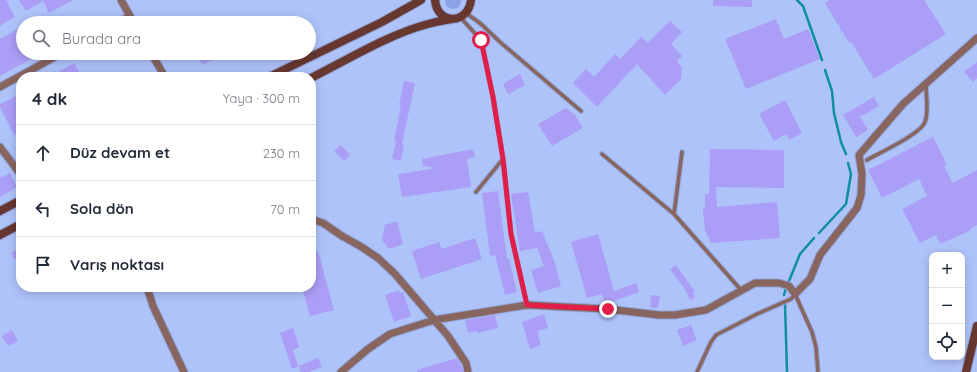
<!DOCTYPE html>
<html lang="tr">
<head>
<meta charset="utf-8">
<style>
  :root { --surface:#fff; --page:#f2f2f3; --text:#1f2937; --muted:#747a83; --line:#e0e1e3 }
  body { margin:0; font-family:Quicksand,sans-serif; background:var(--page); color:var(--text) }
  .controls { position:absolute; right:12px; bottom:12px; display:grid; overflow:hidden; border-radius:8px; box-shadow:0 2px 10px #0003 }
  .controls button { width:36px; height:36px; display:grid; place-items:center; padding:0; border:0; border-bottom:1px solid var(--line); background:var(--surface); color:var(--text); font:20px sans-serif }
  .stop { position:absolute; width:12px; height:12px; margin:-9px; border:3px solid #e11d48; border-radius:50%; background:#fff }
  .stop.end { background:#e11d48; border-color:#fff; box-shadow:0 1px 4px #0008 }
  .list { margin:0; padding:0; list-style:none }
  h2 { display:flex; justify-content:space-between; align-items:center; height:52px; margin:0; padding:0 16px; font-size:17px }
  h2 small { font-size:13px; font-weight:400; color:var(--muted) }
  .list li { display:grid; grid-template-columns:26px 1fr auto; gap:12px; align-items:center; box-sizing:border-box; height:56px; padding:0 16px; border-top:1px solid var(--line) }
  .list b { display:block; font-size:15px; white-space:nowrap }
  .list em { font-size:13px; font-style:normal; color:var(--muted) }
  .icon { flex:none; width:22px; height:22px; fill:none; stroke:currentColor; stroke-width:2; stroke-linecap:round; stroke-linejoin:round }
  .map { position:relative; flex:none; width:977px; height:372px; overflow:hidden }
  .search { position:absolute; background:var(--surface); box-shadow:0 2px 10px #0003; left:16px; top:16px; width:300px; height:44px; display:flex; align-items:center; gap:10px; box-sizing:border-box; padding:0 14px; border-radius:22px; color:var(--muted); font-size:15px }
  .panel { position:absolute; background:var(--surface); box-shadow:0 2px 10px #0003; left:16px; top:72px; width:300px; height:220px; border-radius:16px }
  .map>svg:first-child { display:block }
  .green { fill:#8aa1e4 }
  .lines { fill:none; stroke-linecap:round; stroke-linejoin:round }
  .stream { stroke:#0f8f9f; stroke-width:2.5 }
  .building { fill:#aa9ef6 }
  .lane-casing { stroke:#91a2d4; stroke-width:5.5 }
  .street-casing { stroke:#91a2d4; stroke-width:9 }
  .secondary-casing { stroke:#91a2d4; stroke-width:10 }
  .lane { stroke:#88655f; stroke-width:3.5 }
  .street { stroke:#88655f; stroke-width:7 }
  .secondary { stroke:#673730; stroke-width:8 }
  .route { stroke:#e11d48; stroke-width:5 }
</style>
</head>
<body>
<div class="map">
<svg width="977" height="372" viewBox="0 0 977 372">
  <rect width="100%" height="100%" fill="#afc3fb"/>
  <path class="green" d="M445,0H461L460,5L458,8L452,9L446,6Z"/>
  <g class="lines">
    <path class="stream" d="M797,0L803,6L822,60
      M825,70L832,91L834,113L841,142L846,154
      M819,233L846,204L851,174L848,163
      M789,281L800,254L814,238
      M784,295L786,288
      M785,304L787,372"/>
  </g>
  <path class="building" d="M0,0H6L15,17L0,26Z
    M19,0H73L49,13L43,1L26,11Z
    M713,0H752V7L713,6Z
    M830,0H924L946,34L874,79L851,42L849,43L825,3Z
    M43,15L47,23H29Z
    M776,19L784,39L808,29L820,59L746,89L725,39Z
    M670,21L682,32L671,44L682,56L677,61L682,68L681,79L665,95L637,64L597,107L573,83L586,69L594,77L615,54L620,59L641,37L648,43Z
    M23,26V53H42L0,76V39Z
    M196,53H227L202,65Z
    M977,62V78L973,82L964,72Z
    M74,63L82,77H50Z
    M520,74L525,85L508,94L503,84Z
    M404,81L415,83L402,144L404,145L401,161L392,159L396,141H394L401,105H399Z
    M18,95L21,100V131L14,135L0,107V104Z
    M874,97L879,106L860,117L868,130L856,137L843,115Z
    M785,100L802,133L789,140L786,134L774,141L759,114Z
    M566,108L575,115L583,128L552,146L538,124Z
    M933,137L947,165L944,166L953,183L977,170V225L969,230L970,231L940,244L936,235L920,243L902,209L927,196L919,179L882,198L868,170Z
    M341,145L350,155L344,161L334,151Z
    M473,149L475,157L467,159L471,187L402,197L398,174L436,168L423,166L422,159Z
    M710,149L784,150V188L716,187L717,207L777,202L780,238L711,243L705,231L703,208H705V194H709Z
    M10,173L17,187L0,197V178Z
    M498,191L507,259L509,258L517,292L505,295L495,255L490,256L482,193Z
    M528,192L535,233L542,231L555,263L561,286L538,293L531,270L544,266L537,248L520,251L511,194Z
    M397,221L403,244L389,249L382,240L385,225Z
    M598,234L614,291L636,283L639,292L606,304L602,294L587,298L571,242Z
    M475,238L482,259L421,279L412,251L439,242L442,249Z
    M21,249V257L14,259L12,252Z
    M318,251L334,310L310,316L302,287H311V253Z
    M676,265L695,292L693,293L695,298L690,300L685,289L670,269Z
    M399,290L400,293L403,292L411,316L394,322L385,295Z
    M651,295L660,296L658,308L650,307Z
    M544,314L548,328L538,331L539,335L538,336L541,345L530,349L522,322Z
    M495,315L498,328L477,333V331L468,333L465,320Z
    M691,325L697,340L683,346L677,330Z
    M293,328L299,347L293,350L298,367L292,369L280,333Z
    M12,330L18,341L8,346L2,336Z
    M318,358L322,367L309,372H301L299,366Z
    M457,358L461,365L463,372H417V370Z"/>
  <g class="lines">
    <defs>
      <path id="lane" d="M466,13L481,24L500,42L581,111
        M460,17L481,40L493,97L503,159L476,192
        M682,152L674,214L741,290
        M602,154L674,214
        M503,159L511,234L527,305
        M867,160C879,153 921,134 925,122C929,112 926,96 926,85
        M697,372L711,342L716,335L757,314L791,299L795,294L812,332L816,347L818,372"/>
      <path id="street" d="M121,0L134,23
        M117,23L130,16
        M151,53L165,77
        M0,87L62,53
        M0,147L21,175
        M311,219L323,223L342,236L360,246L378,258L395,274L448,336L466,363L468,372
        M147,287L153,306L184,372
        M341,372L368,349L390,334L434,320L527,305L607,309L659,315H675L706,310L755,283H779L789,286L795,294L810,279L820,255L857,208L861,195L862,174L859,155L903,104L977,38"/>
      <path id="secondary" d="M435,0C437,25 468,25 471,0
        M269,77L382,22L421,0
        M311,78C349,59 387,35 428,24C436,22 444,20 452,19
        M0,211L21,200
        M0,235L21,224
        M966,372L977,326"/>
    </defs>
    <use href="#lane" class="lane-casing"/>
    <use href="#street" class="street-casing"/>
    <use href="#secondary" class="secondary-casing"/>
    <use href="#lane" class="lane"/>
    <use href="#street" class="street"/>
    <use href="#secondary" class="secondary"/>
  </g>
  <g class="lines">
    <path class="route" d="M481,40L493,97L503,159L511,234L527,305L608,309"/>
  </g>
</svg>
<div class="controls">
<button>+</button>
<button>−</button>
<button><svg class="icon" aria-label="locate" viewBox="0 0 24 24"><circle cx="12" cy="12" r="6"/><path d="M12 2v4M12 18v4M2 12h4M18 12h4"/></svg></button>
</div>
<div class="stop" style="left:481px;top:40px"></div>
<div class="stop end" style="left:608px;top:309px"></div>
<div class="search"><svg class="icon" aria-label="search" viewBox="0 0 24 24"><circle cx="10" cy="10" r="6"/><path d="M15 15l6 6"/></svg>Burada ara</div>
<section class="panel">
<h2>4 dk<small>Yaya · 300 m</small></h2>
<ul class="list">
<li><svg class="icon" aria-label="ahead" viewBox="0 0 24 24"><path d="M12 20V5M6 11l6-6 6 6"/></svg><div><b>Düz devam et</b></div><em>230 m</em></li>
<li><svg class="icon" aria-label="left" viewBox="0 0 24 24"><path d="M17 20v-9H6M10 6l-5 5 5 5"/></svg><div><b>Sola dön</b></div><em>70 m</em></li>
<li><svg class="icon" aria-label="arrive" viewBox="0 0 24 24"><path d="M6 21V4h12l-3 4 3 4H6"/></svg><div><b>Varış noktası</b></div></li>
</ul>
</section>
</div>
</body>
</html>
